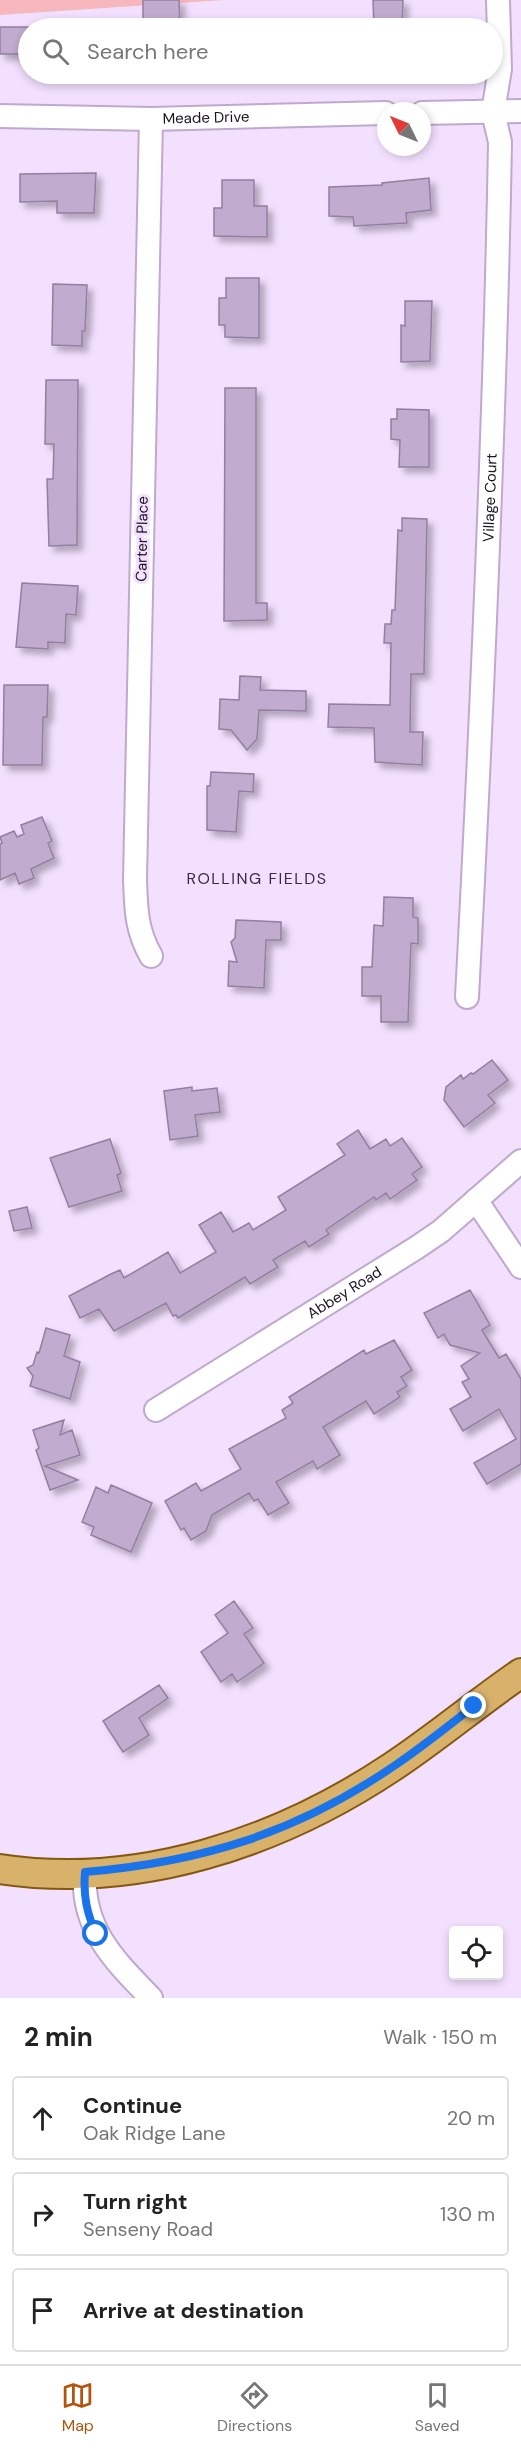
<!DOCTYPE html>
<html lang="en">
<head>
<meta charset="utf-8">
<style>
  :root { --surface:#fff; --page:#f2f2f2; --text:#222; --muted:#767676; --line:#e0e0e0; --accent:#b45309 }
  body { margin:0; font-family:"DM Sans",sans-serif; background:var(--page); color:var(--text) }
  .controls { position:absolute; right:18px; bottom:18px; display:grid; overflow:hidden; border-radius:6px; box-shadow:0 3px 9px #0003 }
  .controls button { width:54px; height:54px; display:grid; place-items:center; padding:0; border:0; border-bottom:2px solid var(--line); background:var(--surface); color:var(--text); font:30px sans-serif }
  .compass { position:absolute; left:377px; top:102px; width:54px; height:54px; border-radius:50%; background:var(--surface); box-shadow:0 3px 9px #0003; rotate:313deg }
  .stop { position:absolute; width:18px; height:18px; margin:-14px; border:4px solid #1a73e8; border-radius:50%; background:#fff }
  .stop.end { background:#1a73e8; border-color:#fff; box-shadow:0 2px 6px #0008 }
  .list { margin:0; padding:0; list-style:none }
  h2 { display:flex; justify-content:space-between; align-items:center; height:78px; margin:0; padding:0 24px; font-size:26px }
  h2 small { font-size:20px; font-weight:400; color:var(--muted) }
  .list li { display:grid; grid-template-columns:39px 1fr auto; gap:18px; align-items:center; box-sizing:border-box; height:84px; margin:0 12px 12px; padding:0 12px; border:2px solid var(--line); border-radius:6px }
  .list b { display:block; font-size:22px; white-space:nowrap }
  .list p { margin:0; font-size:20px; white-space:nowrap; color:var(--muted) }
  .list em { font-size:20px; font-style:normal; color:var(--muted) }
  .icon { flex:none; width:33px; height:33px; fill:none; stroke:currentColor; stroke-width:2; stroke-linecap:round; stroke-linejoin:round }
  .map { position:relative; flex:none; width:521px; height:1998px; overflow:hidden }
  .search { position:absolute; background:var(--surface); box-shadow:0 3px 9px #0003; left:18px; right:18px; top:18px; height:66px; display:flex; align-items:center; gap:15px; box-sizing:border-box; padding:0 21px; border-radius:33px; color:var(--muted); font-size:22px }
  .sheet { height:366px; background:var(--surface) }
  nav { display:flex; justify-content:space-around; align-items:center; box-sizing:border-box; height:84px; border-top:2px solid var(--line); background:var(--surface); font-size:16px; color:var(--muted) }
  nav a { display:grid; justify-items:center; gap:3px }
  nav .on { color:var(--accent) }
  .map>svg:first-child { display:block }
  .green { fill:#f6b7bd }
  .building { fill:#c1abcf; stroke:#947fa1; stroke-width:1.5; filter:url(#shadow) }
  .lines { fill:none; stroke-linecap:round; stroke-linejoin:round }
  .minor-casing { stroke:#bfa9cd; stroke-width:26 }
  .major-casing { stroke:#855810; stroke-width:32 }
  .minor { stroke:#fff; stroke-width:22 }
  .major { stroke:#d8b16b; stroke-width:28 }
  .route { stroke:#1a73e8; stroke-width:8 }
  .labels { text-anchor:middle; stroke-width:6; stroke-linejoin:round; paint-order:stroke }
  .street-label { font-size:15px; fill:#1b1320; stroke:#f3e0ff }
  .neighbourhood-label { font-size:16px; letter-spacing:1.5px; fill:#3c2947; stroke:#f3e0ff }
</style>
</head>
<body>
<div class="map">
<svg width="521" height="1998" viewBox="0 0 521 1998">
  <defs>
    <filter id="shadow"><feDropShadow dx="5.5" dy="5.5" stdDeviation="3" flood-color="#0004"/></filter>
  </defs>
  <rect width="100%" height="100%" fill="#f3e0ff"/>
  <path class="green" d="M0,0H224L0,15Z"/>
  <path class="building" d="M143,0H179L180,28H143Z
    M373,0H403L402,28H374Z
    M0,27H28V54H0Z
    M96,173L94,213H57V201L20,202V174Z
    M429,178L431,210L406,213L407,223L354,226L353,217L329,216V187L382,185V183Z
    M222,180H254V206H267V237L214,236V208H222Z
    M226,278H259V338L225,337V325H219V298H226Z
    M53,284L87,285L85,331H82V346L52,345Z
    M405,301H432L430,361L401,362V325L405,326Z
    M46,380H78L77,545L49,546L47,479H53L54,444H45Z
    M225,388H256V603H267V620L224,621Z
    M397,409L429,410V467H399L400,440L391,439V419H397Z
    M402,518L427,519L424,674H411L410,732H423L422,765L375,762L374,728L328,727L329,704L390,705L391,643H384L385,624H391L392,610H395L398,530L402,531Z
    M22,583L78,586L76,615L66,614L65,643L48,642V649L16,647Z
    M240,676L261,677L260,690L306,691V711L259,710L257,739L247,750L231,730L219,729L220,699L239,700Z
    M4,685H48L47,717H43L42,765H3Z
    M211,772L254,774L253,792L239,791L236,832L207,830V786H210Z
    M42,817L52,841L48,843L54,858L31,869L34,878L19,884L15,873L0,880V844L2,843L0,837L14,831L17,837L24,834L21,825Z
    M384,897L413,898V917L418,918V944L411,943L408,1022H381V996H362V967H372L374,925L383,926Z
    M236,920L281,922V940H266L264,988L228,986L229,961L237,962L231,942L235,938Z
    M492,1060L508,1080L488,1095L495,1103L464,1127L444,1100L446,1087L461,1075L463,1079L471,1073L473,1074Z
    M192,1087V1091L217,1088L220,1112L195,1115L198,1136L170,1140L164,1091Z
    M358,1130L370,1149L386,1139L390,1146L402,1138L422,1167L412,1174L417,1180L390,1199L386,1193L376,1200L374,1197L326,1230L329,1234L309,1247L305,1241L273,1260L278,1267L250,1284L245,1277L178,1318L176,1315L173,1316L166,1303L114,1331L99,1309L80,1318L69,1296L111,1274L120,1270L124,1278L168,1252L180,1273L216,1252L199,1225L221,1212L233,1232L249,1223L253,1230L286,1210L278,1197L345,1155L337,1144Z
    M110,1139L121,1173L117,1175L122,1191L69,1207L50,1158Z
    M27,1207L32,1228L14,1231L9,1211Z
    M470,1290L490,1325L482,1330L499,1358L506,1354L521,1379V1464L487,1484L474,1463L516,1439L499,1409L463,1431L450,1409L471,1397L462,1382L469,1379L461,1366L480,1353L450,1345L444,1334L438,1338L424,1313Z
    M46,1328L70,1335L64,1356L80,1362L70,1399L30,1386L33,1376L27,1368L33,1365L37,1352L39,1353Z
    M394,1340L412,1370L401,1377L407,1386L397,1392L400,1397L374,1414L366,1401L323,1427L340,1455L317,1469L313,1461L276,1482L289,1503L268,1515L258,1499L254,1501L249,1493L212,1515L206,1531L191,1540L184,1528L181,1530L165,1501L196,1483L201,1491L241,1469L229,1449L286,1418L282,1410L293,1403L289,1397L364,1350L366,1354Z
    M64,1420L60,1435L72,1430L80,1455L45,1466L78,1480L50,1490L36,1450L39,1448L33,1430Z
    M111,1485L152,1503L131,1552L91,1535L94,1527L82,1522L96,1487L108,1493Z
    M234,1601L253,1628L244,1634L264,1663L237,1682L232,1674L221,1682L201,1652L228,1633L215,1615Z
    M159,1685L168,1698L139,1718L149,1735L123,1752L103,1721Z"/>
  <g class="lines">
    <defs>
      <g id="minor">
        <path d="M422,113L521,111"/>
        <path id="s1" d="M0,116L151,119L386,113"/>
        <path d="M151,119L135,879C136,908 136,930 151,956"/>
        <path id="s2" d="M467,997C482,712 495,427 500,142L493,112L500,69L498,0"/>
        <path d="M476,1200L521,1267"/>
        <path id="s3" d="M156,1410L416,1248L441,1231L521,1161"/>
        <path d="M85,1872C81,1928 114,1960 151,1998"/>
      </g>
      <path id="major" d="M0,1869C138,1890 278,1843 392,1767C436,1738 477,1703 521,1673"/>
    </defs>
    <use href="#minor" class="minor-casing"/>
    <use href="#major" class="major-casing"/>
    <use href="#minor" class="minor"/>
    <use href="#major" class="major"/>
  </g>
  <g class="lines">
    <path class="route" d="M96,1934C87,1913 83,1896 85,1872C202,1862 296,1833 394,1766C421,1748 448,1726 474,1706"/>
  </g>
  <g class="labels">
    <g class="street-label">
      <text dy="5" stroke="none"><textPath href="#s1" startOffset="206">Meade Drive</textPath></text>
      <text dy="5" stroke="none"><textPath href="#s2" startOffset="500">Village Court</textPath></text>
      <text transform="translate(142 539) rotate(-89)" y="5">Carter Place</text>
      <text dy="5" stroke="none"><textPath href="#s3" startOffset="222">Abbey Road</textPath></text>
    </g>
    <g class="neighbourhood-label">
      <text x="257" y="884">ROLLING FIELDS</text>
    </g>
  </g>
</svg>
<div class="controls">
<button><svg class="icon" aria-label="locate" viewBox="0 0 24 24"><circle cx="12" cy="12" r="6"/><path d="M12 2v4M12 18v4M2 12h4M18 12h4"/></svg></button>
</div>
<svg class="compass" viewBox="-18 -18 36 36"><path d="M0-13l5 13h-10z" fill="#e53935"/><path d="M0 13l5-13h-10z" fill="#767676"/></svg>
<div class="stop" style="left:96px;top:1934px"></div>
<div class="stop end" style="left:474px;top:1706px"></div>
<div class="search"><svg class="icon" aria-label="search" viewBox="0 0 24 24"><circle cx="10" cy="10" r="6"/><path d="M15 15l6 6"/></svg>Search here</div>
</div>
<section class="sheet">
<h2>2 min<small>Walk · 150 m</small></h2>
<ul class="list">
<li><svg class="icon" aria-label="ahead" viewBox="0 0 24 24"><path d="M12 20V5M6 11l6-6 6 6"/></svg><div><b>Continue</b><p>Oak Ridge Lane</p></div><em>20 m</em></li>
<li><svg class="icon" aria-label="right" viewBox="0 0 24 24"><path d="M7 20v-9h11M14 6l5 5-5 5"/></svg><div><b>Turn right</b><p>Senseny Road</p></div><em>130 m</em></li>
<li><svg class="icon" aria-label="arrive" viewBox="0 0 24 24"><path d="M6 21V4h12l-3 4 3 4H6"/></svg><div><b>Arrive at destination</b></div></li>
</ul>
</section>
<nav>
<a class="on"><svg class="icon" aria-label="map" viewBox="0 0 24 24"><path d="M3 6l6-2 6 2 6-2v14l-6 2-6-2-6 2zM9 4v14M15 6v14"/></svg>Map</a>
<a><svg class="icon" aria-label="directions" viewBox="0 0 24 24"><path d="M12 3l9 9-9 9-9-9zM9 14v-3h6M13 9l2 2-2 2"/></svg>Directions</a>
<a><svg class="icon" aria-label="saved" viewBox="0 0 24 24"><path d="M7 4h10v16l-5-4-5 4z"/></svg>Saved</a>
</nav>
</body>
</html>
